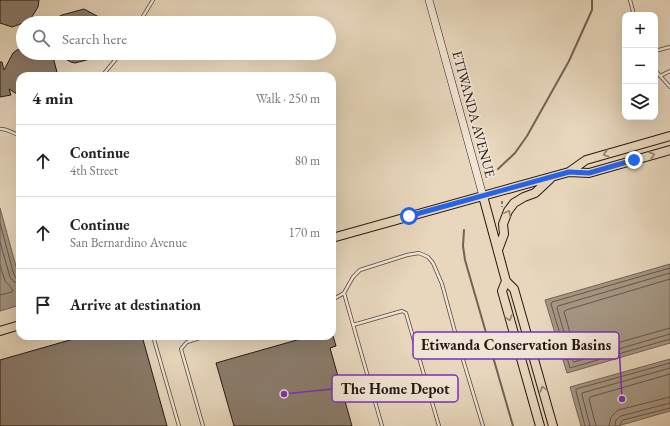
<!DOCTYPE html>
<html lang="en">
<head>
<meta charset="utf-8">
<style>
  :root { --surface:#fff; --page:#f6f6f6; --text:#222; --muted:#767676; --line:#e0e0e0 }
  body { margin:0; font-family:"EB Garamond",serif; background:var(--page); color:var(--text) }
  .controls { position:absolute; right:12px; top:12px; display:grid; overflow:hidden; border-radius:8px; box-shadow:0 4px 16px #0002 }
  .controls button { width:36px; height:36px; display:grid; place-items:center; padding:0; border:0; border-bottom:1px solid var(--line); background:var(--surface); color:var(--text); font:20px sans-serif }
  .stop { position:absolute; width:12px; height:12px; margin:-9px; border:3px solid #2563eb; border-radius:50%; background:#fff }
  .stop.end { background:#2563eb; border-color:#fff; box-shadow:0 1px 4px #0008 }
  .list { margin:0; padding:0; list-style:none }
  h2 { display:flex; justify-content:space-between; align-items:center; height:52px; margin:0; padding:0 16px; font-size:17px }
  h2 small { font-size:13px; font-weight:400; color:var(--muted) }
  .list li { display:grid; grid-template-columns:26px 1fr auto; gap:12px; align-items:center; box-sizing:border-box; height:72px; padding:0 16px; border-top:1px solid var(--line) }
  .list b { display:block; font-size:15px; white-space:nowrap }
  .list p { margin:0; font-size:13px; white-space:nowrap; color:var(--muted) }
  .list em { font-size:13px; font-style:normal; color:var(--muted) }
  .icon { flex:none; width:22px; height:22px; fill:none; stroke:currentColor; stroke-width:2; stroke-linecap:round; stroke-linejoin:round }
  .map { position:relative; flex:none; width:670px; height:426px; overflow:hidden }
  .search { position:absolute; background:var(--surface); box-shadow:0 4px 16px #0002; left:16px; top:16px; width:320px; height:44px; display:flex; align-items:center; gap:10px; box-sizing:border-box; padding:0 14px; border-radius:22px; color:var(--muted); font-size:15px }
  .panel { position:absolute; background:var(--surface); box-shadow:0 4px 16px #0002; left:16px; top:72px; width:320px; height:268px; border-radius:12px }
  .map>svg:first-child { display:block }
  .water { fill:#a59683; stroke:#716356 }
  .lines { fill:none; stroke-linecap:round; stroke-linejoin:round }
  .shore { stroke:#64564b; stroke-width:1 }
  .stream { stroke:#716356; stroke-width:2 }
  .building { fill:#8a7b6b; stroke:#241713 }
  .service-casing { stroke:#55473e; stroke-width:4 }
  .secondary-casing { stroke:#241713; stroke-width:8 }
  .primary-casing { stroke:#241713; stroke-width:10 }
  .path { stroke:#241713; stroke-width:1; stroke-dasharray:3 2; stroke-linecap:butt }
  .service { stroke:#f0e5d4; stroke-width:2.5 }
  .secondary { stroke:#f0e5d4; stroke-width:7 }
  .primary { stroke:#e8d7bd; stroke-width:8 }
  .oneway { stroke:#908170 }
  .route { stroke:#2563eb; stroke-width:5 }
  .labels { text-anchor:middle; stroke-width:3.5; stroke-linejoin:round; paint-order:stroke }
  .street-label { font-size:14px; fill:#241713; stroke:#f0e5d4 }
  .leader { fill:none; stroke:#7b2cbf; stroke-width:1.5 }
  .callout-dot { fill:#7b2cbf; stroke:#f0e5d4; stroke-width:1.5 }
  .callout { fill:#f0e5d4; stroke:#7b2cbf; stroke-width:1.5 }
  .callout-label { font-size:15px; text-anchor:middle; font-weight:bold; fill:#241713 }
</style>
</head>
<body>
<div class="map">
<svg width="670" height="426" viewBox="0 0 670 426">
  <rect width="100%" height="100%" fill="#e8d7bd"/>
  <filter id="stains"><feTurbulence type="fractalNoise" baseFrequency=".005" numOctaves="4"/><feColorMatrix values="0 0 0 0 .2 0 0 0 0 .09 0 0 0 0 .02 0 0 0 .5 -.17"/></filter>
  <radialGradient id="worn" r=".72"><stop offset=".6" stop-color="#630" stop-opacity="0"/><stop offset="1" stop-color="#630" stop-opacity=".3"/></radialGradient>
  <path class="water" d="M0,208L20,281V305L0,311Z
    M670,264V343L567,373L545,300Z
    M670,359V411L618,426H581L570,387Z"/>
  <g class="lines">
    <path class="shore" d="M0,223L14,275L16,278H20
      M0,242L10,277L14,282L20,283
      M0,265L5,281L13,290L12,292L0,295
      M670,268L552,302L551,304L570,368L670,339
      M670,273L558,306L557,308L572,360L574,362L670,334
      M670,279L566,310L564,312L576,353L578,354L670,328
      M585,426L576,391V389L670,363
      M590,426L582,395V393L670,368
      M596,426L589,399L590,397L670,374
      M609,426L611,417L618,410L670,397
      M615,426L616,420L621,416L670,403
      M620,426L621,422L623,420L670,408"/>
    <path class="stream" d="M498,169L515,153L527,136L569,61L592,10V0
      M464,230L463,246L465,260L513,426"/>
  </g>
  <path class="building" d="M0,0H39L38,7L30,20L27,23H23L12,27L0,23Z
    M84,9L110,23H55L58,17L62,15Z
    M23,48V53H46L53,57L58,76H20V96L9,89L11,95L0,97V62H2L4,70L13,53L17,50Z
    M54,53H98L90,59L75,63L71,62Z
    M84,336H142L167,426H0V360Z
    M311,336H333L336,346L330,348L352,426H234L216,363Z"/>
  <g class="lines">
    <defs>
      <path id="service" d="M630,0L634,15
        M139,23L153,0
        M655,51L670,47
        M655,70L670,87
        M102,76L121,53
        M660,76L670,71
        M0,129C8,128 12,134 20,135
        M344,293L382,426
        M332,300L344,293L353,277L360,270L407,255L419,253L428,257L433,263L442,284L458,343L483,426
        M353,325L402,311L406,313L439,426
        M153,336L179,426
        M203,426L181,349L187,342L206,336"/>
      <path id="secondary" d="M429,0L483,196"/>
      <path id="primary" d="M569,172L586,160L670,136
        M483,196L506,281L514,289L553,426
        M332,238L569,172L589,173L670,150
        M498,250L504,234L503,224L508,211L514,203L524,197L535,193L550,179
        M506,281L502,291L540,426
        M0,331L20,325"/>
    </defs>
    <use href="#service" class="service-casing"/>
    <use href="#secondary" class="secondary-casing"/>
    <use href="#primary" class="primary-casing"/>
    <path class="path" d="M502,201V207"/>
    <use href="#service" class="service"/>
    <use href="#secondary" class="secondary"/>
    <use href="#primary" class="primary"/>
  </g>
  <defs><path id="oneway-chevron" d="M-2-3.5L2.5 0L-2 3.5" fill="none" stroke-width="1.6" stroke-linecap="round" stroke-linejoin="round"/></defs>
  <g class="oneway">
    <use href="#oneway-chevron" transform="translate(606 154) rotate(164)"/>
    <use href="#oneway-chevron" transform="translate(652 155) rotate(-16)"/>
    <use href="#oneway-chevron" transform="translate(508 213) rotate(-62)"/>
    <use href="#oneway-chevron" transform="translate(509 318) rotate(74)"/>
    <use href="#oneway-chevron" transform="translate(543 389) rotate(-106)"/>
  </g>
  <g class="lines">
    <path class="route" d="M409,216L569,172L589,173L634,160"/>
  </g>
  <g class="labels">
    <g class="street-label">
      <text transform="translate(474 114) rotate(75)" y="5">ETIWANDA AVENUE</text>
    </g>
  </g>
  <path class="leader" d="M622 399L619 345M284 394L332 389"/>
  <g class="callout-dot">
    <circle cx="622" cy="399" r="4"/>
    <circle cx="284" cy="394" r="4"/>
  </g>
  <g class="callout">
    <rect x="413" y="332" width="206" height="27" rx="4"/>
    <rect x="332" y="375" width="126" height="27" rx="4"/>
  </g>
  <g class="callout-label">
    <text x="516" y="350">Etiwanda Conservation Basins</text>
    <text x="395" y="394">The Home Depot</text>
  </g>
  <rect width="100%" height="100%" filter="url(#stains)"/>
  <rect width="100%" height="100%" fill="url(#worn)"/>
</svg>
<div class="controls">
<button>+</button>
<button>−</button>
<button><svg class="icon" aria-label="layers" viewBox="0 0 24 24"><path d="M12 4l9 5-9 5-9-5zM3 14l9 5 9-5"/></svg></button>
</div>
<div class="stop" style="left:409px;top:216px"></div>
<div class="stop end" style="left:634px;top:160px"></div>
<div class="search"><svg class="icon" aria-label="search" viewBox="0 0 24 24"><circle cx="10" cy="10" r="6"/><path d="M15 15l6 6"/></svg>Search here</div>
<section class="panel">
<h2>4 min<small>Walk · 250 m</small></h2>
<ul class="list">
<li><svg class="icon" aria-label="ahead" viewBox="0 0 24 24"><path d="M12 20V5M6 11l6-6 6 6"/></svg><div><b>Continue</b><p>4th Street</p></div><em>80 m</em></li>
<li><svg class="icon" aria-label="ahead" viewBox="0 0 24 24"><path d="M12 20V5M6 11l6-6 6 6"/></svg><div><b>Continue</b><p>San Bernardino Avenue</p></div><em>170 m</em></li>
<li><svg class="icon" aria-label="arrive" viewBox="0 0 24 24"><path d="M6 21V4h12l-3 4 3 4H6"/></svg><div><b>Arrive at destination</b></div></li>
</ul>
</section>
</div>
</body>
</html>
